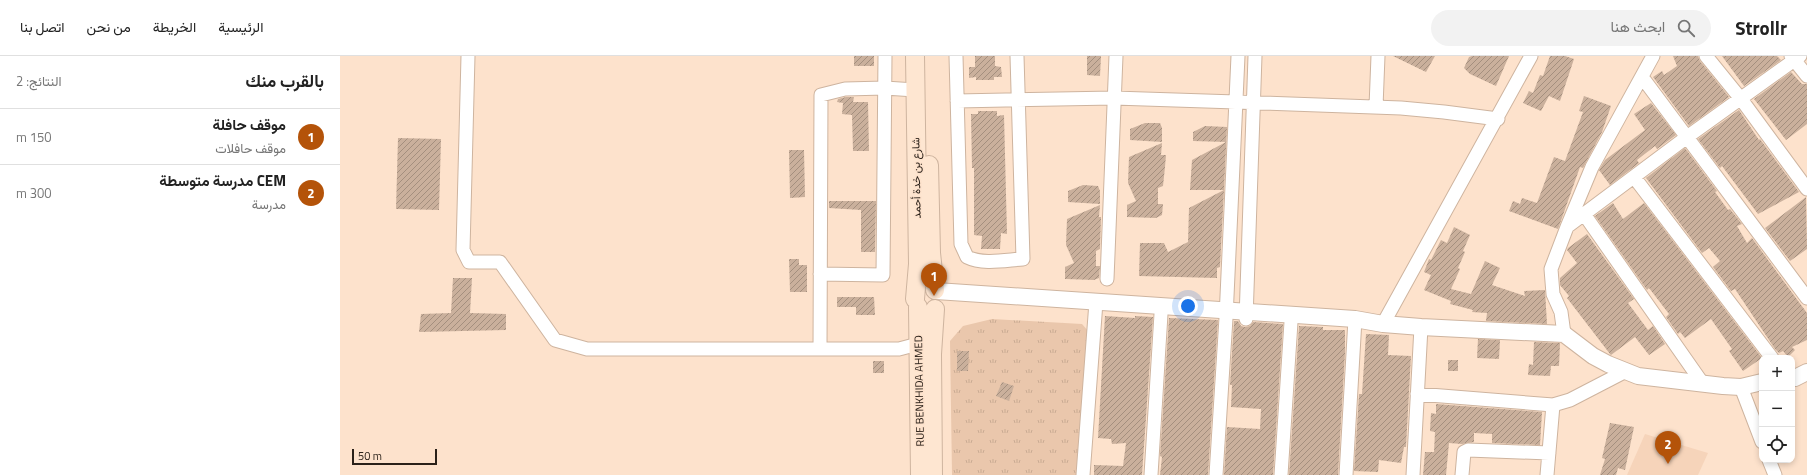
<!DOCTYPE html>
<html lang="ar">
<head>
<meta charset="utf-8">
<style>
  :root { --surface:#fff; --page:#f2f2f2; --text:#222; --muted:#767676; --line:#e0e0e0; --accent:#b45309 }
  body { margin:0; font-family:"Titillium Web",Vazirmatn,sans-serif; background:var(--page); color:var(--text); direction:rtl }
  .controls { position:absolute; right:12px; bottom:12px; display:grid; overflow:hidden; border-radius:8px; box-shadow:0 2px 6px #0003 }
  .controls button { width:36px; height:36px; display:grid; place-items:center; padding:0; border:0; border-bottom:1px solid var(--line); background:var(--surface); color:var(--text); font:20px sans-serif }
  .scale { position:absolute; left:12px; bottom:10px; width:85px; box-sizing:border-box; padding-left:4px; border:2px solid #2b2119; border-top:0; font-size:11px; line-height:14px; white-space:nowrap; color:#2b2119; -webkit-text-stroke:3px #fde2cc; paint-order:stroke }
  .you { position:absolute; left:848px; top:250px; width:14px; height:14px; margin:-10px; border:3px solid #fff; border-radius:50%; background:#1a73e8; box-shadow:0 0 0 6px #1a73e833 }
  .badge { display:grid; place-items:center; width:26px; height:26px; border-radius:50%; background:var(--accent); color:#fff; font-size:13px; font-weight:700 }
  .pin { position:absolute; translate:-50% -33px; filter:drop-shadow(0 1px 2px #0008) }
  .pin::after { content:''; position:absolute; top:21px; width:14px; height:12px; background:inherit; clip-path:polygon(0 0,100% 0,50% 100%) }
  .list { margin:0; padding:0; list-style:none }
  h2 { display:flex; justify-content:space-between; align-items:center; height:52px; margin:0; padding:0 16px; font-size:17px }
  h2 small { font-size:13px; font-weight:400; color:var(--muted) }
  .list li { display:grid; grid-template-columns:26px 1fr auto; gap:12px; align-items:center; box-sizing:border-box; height:56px; padding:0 16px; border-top:1px solid var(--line) }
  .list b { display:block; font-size:15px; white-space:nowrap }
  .list p { margin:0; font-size:13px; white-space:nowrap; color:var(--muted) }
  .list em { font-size:13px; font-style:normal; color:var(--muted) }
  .icon { flex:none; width:22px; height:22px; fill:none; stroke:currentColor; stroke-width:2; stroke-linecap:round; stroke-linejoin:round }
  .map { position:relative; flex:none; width:1467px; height:419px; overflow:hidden; direction:ltr }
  header { display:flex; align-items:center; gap:24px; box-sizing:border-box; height:56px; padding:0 20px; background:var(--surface); border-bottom:1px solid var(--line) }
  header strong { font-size:19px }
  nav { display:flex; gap:22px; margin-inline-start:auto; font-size:14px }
  .search { width:280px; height:36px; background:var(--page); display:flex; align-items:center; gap:10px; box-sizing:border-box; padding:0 14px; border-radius:22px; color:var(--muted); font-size:15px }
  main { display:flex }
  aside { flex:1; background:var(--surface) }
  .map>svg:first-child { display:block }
  .built { fill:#f6d4ba }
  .grass { fill:url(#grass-tufts) }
  .building { fill:url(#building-hatch) }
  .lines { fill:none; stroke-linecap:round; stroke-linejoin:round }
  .minor-casing { stroke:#ceb49f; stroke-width:15 }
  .tertiary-casing { stroke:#ceb49f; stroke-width:18 }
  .secondary-casing { stroke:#ceb49f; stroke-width:20 }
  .minor { stroke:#fff; stroke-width:13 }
  .tertiary { stroke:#fff; stroke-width:16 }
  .secondary { stroke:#fee6d1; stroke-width:18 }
  .labels { text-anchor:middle; stroke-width:3; stroke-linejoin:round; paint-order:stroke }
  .street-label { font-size:11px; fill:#2b2119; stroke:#fde2cc }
</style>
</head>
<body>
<header>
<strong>Strollr</strong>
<div class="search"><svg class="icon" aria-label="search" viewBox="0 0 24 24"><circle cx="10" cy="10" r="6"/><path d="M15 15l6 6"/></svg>ابحث هنا</div>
<nav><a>الرئيسية</a><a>الخريطة</a><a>من نحن</a><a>اتصل بنا</a></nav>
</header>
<main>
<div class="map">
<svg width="1467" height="419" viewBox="0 0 1467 419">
  <defs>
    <pattern id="grass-tufts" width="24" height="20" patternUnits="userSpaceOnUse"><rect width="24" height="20" fill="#eac7ac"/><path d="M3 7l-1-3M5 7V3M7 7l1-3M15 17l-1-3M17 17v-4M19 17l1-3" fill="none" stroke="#c9ab93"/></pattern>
    <pattern id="building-hatch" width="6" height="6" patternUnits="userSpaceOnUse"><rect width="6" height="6" fill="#cab09c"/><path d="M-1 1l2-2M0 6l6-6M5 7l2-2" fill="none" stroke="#a48f7e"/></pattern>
  </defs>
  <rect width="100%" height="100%" fill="#fde2cc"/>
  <path class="built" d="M1305,378L1368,397L1358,419H1287Z"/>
  <path class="grass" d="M652,263L742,268L749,276L741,419H612L610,285L623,270Z"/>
  <path class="building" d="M514,0H534V10H514Z
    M635,0H655V10L661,11L662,21H654V24H636V21L629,22V11H635Z
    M747,0H761L760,20L747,19Z
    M1053,0H1095L1086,16Z
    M1132,0H1169L1156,30L1130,18L1124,12L1129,1Z
    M1210,0H1225L1234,3L1220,45L1209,40L1201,55L1183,47L1189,35L1193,37L1200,19L1203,20Z
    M1333,0H1358L1360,5L1389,41L1349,70L1313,21L1322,15L1324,19L1337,10Z
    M1382,0H1437L1441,4L1404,30Z
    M1451,16L1462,28H1467V68L1446,84L1414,43Z
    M1244,40L1271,50L1262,76L1243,112L1240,111L1218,173L1169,155L1173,145L1180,148L1182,142L1197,147L1214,101L1225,105L1243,56L1239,55Z
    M506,41H514L513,46H528L529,95H513L512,59L502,58L503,47L497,46L498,43Z
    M1311,47L1336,79L1317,93L1315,90L1297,104L1299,107L1270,129L1259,114L1265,104L1305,74L1294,58Z
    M1399,54L1419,84L1420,83L1459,136L1418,158L1382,110L1380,112L1358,83Z
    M638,55H657V60L664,59L667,178L661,177L660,193H641L642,180L634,179V112H632L631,58H638Z
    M805,67H820L822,72V86L790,84V73Z
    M865,70L887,71L884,134H850L852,104L886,86L853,85V76Z
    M58,82L101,83L99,154L56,153Z
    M822,87L821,99H826L825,111L823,130L818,132V148H823L822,159L816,162L787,161V149L796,145L788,127L789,101Z
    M1345,92L1377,135L1375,136L1388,154L1390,153L1402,168L1397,170L1407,187L1412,182L1467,257V284L1452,291L1455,294L1448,301L1443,295L1439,297L1435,293L1395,233L1391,235L1373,211L1380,205L1369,192L1362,197L1306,122Z
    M449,94H464L465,141L450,142Z
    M743,129L758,130L760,135V148L728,146V135Z
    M884,134L880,211L877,212V222L799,220L800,187H824L828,196L848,186L849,152Z
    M1466,141L1467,193L1450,205L1425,172Z
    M489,145H536L535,196H521V154L489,152Z
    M1273,147L1283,163L1304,147L1422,302L1403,315L1389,295L1392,293L1371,263L1345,282L1340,276L1338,278L1326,261L1329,258L1309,232L1307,234L1255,160Z
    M760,149L759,161H761L760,193L756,195V210H760L759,222L754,224L725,223V211L734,207L726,189L727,163Z
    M1114,171L1130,179L1123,195L1125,196L1118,212L1120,213L1111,233L1131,238L1145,205L1160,212L1152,229L1185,240L1184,235L1205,234L1207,268L1146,265L1147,257L1132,256L1133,254L1110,248L1111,245L1084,234L1091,219L1084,216L1089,203L1091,204L1101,184L1107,187Z
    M1247,178L1294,243L1288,247L1308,274L1313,270L1325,288L1309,299L1295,281L1271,299L1270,298L1227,242L1229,240L1220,229V222L1237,207L1227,194L1228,192Z
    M449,203H459V209H467V236H450Z
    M113,222H132L130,257L166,258V274L79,276L81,258L111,257Z
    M497,241H534L535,259H516V251H497Z
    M765,260L795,262V260L813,261L802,419H754V409L783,410L786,387L772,388L771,383L758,382Z
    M829,262L878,264L868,419H820L822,401L820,400Z
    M894,265H898L901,270L905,271L910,270L913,266L943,268L933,419H884L887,371L920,373L921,353L891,351L892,329H890Z
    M959,270L983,271V274H1005V297L998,419H949Z
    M1026,278L1049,279L1048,299L1071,300L1066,391H1064L1061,407L1039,404L1038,416L1014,415L1019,338H1022Z
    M1138,283L1160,284L1159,303L1137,302Z
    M1194,286L1220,287L1219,310H1211L1210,320L1188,319L1189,308L1193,309Z
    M617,295H629L628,315H617Z
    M1108,304H1118V315H1108Z
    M533,305H544V317H533Z
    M662,326L674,330L669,345L656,340Z
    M1096,348L1202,356L1200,389L1152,387V378L1134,377V386L1122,388L1109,387L1106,419H1083L1085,396H1094L1095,376L1090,375L1091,357L1096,358Z
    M1270,367L1294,371L1285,414L1278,412L1276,419H1260L1265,403L1262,402Z"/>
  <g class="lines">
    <defs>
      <path id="minor" d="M128,0L123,194L129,206H160L215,284L247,293H559L578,288
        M616,0L621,188L627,201C643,209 666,204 683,203L677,0
        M1366,0L1401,43L1467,133
        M1451,0L1467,20
        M1302,21L1467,242
        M617,45L774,42L896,46L1061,52L1104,56L1158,63
        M1036,51L1038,0
        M1294,121L1432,302
        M1244,158L1363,328
        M1228,170L1347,81L1460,0
        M480,218L543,219L545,0
        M767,223L776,0
        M906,263L915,0
        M1043,268L1191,0
        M1224,278L1221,256L1213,238L1211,213L1227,171L1252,111L1313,0
        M480,293L481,39L505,33L545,32L575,34
        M1401,331L1422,386
        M1077,338L1213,349L1230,344L1286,315
        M1429,404L1435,419
        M743,419L756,246
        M811,419L821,258
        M876,419L886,262L898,0
        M941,419L951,266
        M1006,419L1015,263
        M1073,419L1081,271
        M1122,419L1124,396L1128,394L1209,397
        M1207,419L1213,349"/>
      <path id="tertiary" d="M596,235L1015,263L1043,268L1081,271L1224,278L1253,300L1268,308L1298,320L1383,330L1401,331L1422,326
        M1452,321L1455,322L1467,316"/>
      <path id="secondary" d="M575,0L578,208L575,243
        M589,109L591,197L595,234
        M578,251L580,419
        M593,419L592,298L595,253"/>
    </defs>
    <use href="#minor" class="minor-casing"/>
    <use href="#tertiary" class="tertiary-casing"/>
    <use href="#secondary" class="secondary-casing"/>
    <use href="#minor" class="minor"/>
    <use href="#tertiary" class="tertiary"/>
    <use href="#secondary" class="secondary"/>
  </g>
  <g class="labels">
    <g class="street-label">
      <text transform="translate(576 122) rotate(-91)" y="4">شارع بن خدة أحمد</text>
      <text transform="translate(579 335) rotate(-91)" y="4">RUE BENKHIDA AHMED</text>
    </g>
  </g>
</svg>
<div class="controls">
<button>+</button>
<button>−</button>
<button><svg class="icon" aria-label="locate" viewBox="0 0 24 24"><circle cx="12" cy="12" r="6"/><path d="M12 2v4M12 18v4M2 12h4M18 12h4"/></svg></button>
</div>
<div class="scale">50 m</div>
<div class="you"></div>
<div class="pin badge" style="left:594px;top:240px">1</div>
<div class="pin badge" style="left:1328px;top:408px">2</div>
</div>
<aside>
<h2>بالقرب منك<small>النتائج: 2</small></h2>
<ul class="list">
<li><span class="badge">1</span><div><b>موقف حافلة</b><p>موقف حافلات</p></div><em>150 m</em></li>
<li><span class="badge">2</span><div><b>CEM مدرسة متوسطة</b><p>مدرسة</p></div><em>300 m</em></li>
</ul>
</aside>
</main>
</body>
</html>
